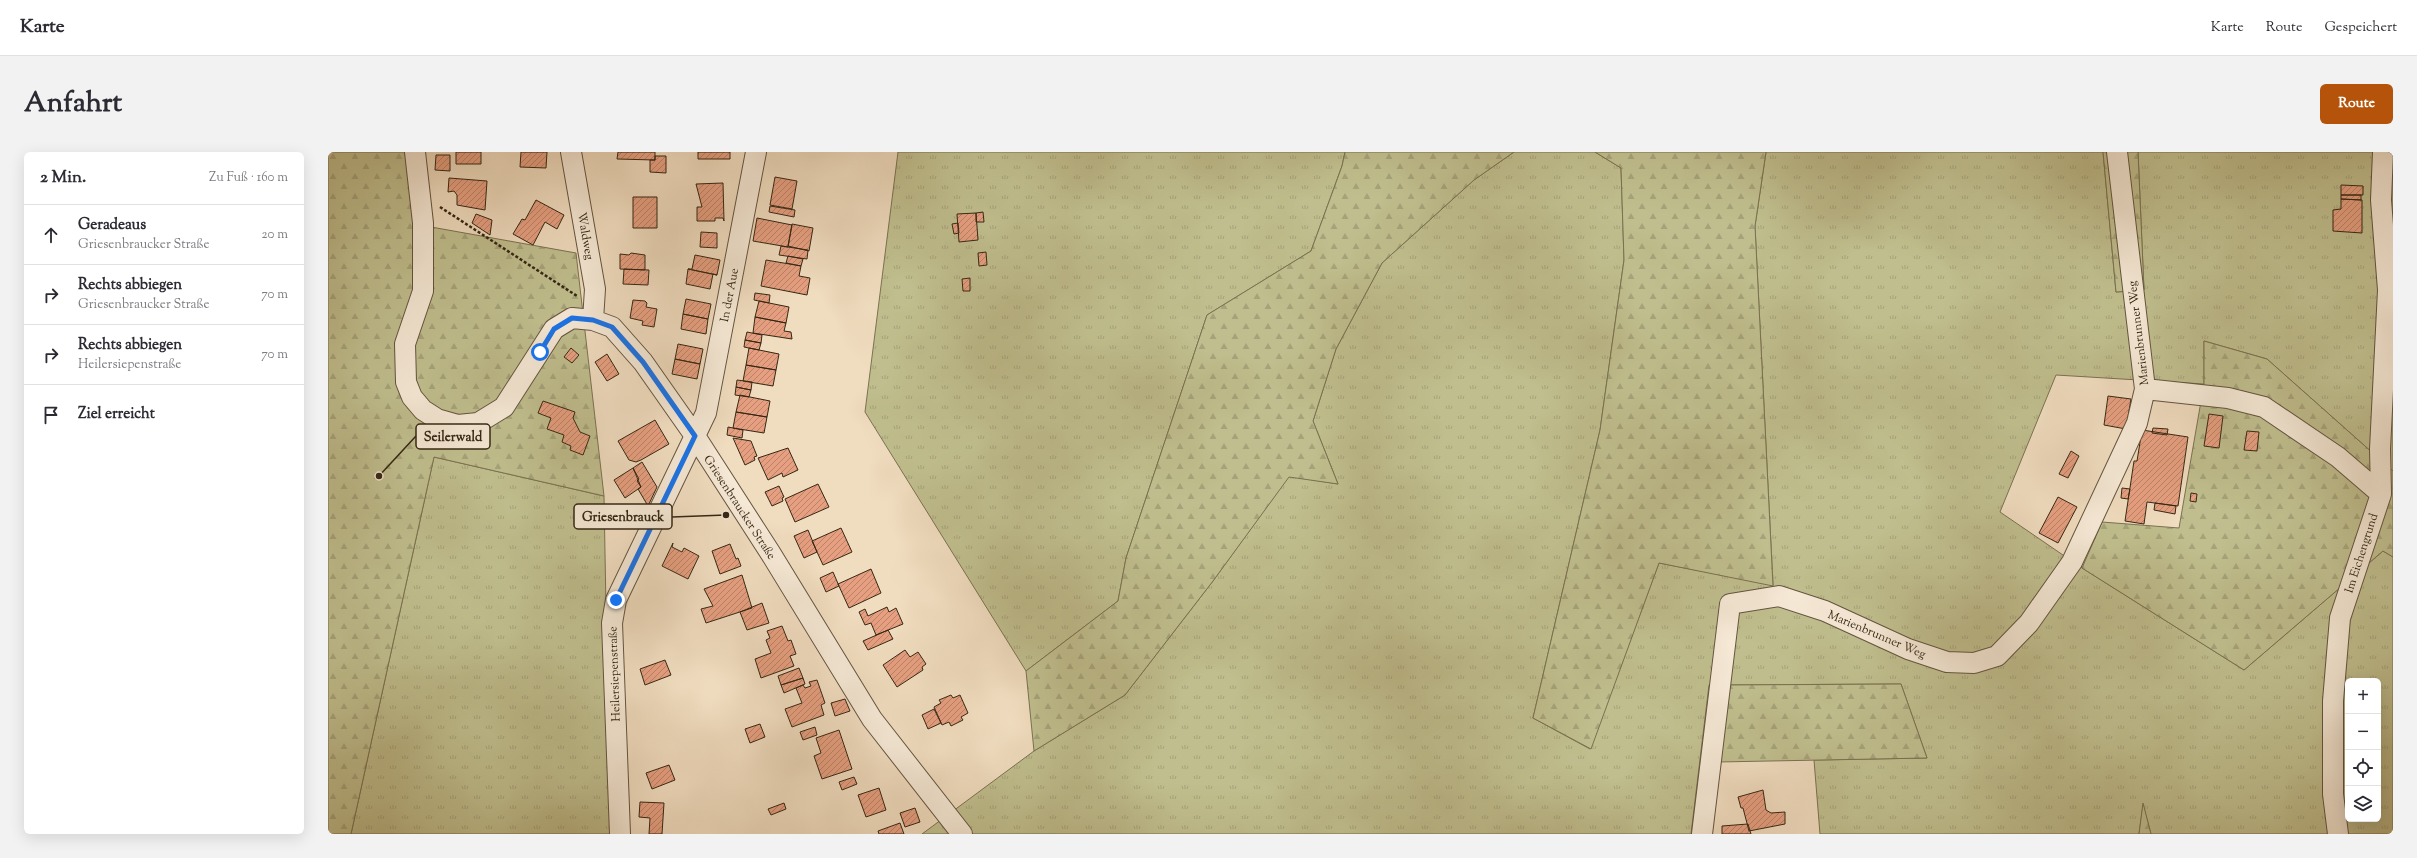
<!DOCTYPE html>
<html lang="de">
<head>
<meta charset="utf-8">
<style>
  :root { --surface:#fff; --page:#f2f2f3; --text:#2b2b33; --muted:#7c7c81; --line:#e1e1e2; --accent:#b45309 }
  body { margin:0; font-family:"Sorts Mill Goudy",serif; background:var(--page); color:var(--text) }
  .controls { position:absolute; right:12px; bottom:12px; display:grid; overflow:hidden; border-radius:6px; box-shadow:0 4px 16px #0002 }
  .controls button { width:36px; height:36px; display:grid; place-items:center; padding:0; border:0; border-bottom:1px solid var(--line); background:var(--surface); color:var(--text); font:20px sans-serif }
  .stop { position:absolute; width:12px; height:12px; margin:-9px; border:3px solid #1a73e8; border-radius:50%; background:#fff }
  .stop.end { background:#1a73e8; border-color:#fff; box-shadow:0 1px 4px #0008 }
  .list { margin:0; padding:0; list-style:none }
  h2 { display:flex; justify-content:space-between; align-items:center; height:52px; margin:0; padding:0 16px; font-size:17px }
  h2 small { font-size:13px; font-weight:400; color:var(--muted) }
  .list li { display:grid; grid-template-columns:26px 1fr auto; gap:12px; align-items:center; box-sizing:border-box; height:60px; padding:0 16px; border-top:1px solid var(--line) }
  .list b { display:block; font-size:15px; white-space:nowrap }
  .list p { margin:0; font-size:13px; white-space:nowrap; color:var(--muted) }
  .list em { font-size:13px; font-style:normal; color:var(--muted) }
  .icon { flex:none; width:22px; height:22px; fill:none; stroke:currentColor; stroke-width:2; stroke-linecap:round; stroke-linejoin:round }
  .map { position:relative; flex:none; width:2065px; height:682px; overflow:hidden; border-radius:6px }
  header { display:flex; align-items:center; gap:24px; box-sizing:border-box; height:56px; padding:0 20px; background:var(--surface); border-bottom:1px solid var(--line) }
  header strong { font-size:19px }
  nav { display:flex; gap:22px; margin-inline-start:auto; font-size:14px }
  .intro { display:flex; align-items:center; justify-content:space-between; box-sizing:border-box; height:96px; padding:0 24px }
  h1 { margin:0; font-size:28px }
  .button { padding:10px 18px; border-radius:6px; background:var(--accent); color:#fff; font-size:14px; font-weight:700 }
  main { display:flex; gap:24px; padding:0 24px }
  aside { flex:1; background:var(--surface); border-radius:6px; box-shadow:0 4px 16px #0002 }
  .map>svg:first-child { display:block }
  .grass { fill:url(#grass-tufts); stroke:#7a7251; fill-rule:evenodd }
  .forest { fill:url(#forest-firs); stroke:#7a7251 }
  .building { fill:url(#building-hatch); stroke:#352714 }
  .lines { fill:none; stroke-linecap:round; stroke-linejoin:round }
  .minor-casing { stroke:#64543f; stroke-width:22 }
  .path { stroke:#352714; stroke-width:2.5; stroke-dasharray:3 2; stroke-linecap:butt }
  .minor { stroke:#f5e8d5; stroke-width:20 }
  .route { stroke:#1a73e8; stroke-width:5 }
  .labels { text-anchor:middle; stroke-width:3; stroke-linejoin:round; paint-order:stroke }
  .street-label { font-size:12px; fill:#352714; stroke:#f5e8d5 }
  .leader { fill:none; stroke:#352714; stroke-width:1.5 }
  .callout-dot { fill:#352714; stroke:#f5e8d5; stroke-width:1.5 }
  .callout { fill:#f5e8d5; stroke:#352714; stroke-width:1.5 }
  .callout-label { font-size:13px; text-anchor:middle; font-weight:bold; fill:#352714 }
</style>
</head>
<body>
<header>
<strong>Karte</strong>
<nav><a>Karte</a><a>Route</a><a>Gespeichert</a></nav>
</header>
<div class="intro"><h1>Anfahrt</h1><a class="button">Route</a></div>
<main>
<aside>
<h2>2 Min.<small>Zu Fuß · 160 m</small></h2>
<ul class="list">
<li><svg class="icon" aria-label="ahead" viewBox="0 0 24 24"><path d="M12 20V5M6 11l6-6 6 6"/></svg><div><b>Geradeaus</b><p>Griesenbraucker Straße</p></div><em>20 m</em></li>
<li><svg class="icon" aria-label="right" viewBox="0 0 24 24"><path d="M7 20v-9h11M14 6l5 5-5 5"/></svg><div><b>Rechts abbiegen</b><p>Griesenbraucker Straße</p></div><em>70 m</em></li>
<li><svg class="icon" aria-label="right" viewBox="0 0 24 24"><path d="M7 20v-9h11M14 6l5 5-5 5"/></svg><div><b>Rechts abbiegen</b><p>Heilersiepenstraße</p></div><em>70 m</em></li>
<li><svg class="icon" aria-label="arrive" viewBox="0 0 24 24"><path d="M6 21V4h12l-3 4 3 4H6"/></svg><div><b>Ziel erreicht</b></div></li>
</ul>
</aside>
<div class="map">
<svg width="2065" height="682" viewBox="0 0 2065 682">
  <defs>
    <pattern id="grass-tufts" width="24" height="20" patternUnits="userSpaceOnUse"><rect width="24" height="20" fill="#c0be8e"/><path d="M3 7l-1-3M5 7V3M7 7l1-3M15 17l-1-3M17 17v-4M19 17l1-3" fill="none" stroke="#a6a37a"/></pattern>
    <pattern id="forest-firs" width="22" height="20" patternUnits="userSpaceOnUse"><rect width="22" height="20" fill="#c0be8e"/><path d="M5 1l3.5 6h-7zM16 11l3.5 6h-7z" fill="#a6a37a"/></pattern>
    <pattern id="building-hatch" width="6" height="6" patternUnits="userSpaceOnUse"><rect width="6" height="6" fill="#e69f80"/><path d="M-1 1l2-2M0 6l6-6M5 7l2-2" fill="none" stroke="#bb8268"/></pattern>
  </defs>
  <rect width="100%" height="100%" fill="#f0dcbf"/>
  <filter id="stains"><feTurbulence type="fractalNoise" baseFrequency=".005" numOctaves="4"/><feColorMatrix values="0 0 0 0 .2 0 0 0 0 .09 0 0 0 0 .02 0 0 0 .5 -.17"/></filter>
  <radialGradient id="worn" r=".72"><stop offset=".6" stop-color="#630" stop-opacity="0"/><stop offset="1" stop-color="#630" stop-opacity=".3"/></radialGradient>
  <path class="grass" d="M570,0H1017L1014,14L983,99L879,163L798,406L790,449L698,519L537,260Z
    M1186,0H1267L1293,16L1296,108L1272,278L1205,566L1262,597L1331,411L1445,433L1427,74L1438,0H1775L1788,140L1816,138L1810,0H2065V319L1939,207L1876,189V232L1728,223L1672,360L1754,416L1916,518L2055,399L2065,405V682H1823L1815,653L1811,682H1492L1486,608L1599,606L1573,532L1381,533L1363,682H594L706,599L797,543L885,429L961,324L1010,332L985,269L1008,197L1054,111L1146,28ZM2020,529H2050V667H2020Z
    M106,305L276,344L282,682H23Z"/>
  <path class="forest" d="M0,0H81L92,73L248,101L276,344L106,305L23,682H0Z
    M1017,0H1186L1146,28L1054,111L1008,197L985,269L1010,332L961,325L885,429L797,543L706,599L698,519L790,449L798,406L879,163L983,99L1014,14Z
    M1267,0H1438L1427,74L1445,434L1331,411L1263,597L1205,566L1272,278L1296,108L1293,16Z
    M1775,0H1810L1816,138L1788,140Z
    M1876,189L1939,207L2065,319V405L2055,399L1916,518L1754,416L1774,370L1851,376L1876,232Z
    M1573,532L1599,606L1390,610L1398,533Z
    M1815,651L1823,682H1811Z"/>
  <path class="building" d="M128,0H153V12H128Z
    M193,0H219L218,16L192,15Z
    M290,0H327V8L289,7Z
    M370,0H402V7H370Z
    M108,3H122V19L107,18Z
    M327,4H338V21L322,20V8H327Z
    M447,25L469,29L464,57L442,53Z
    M121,26L159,29L157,58L129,53V43L126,39L120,40Z
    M395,31L396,69L395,66H387V69H369V55H374L368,32Z
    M2013,33L2035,34V43H2013Z
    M2013,43H2033V48L2013,47Z
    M305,45H329V76H305Z
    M2013,47L2034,48V81L2005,79V58L2013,57Z
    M208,48L236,63L229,77L217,70L205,93L185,82L194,67L197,68Z
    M442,54L467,58L466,65L441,60Z
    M655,60L656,70H648V61Z
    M648,61L650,88L631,90L629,62Z
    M148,62L164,68L162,83L144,71Z
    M429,66L464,73L460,95L425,89Z
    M630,71L631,81L626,82L624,72Z
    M464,72L485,76L481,99L460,94Z
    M373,80L389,81V96L372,95Z
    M453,94L480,98L479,107L451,103Z
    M658,100L659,113L651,114L650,101Z
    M303,101L317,103V118L292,117V102L301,103Z
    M367,103L392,108L389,123L360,117H364Z
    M460,104L475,107L473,114L458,111Z
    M438,108L473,114L471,124L482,126L479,143L433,134Z
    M296,117L321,118L320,133L295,132Z
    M360,117L389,123L385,122L382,137L358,132Z
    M642,126V139H635L634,127Z
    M427,141L442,143L441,151L426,148Z
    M358,147L383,152L380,167L355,162Z
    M305,148L317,149L319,151L318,155L329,157L326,175L314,173L315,169L302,166Z
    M431,149L461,155L458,171L427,165Z
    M355,162L380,167L378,182L353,177Z
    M427,165L458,171L456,179L463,180L464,187L425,181Z
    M419,180L434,183L433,191L417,188Z
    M417,188L433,191L431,198L416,195Z
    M350,192L375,197L372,212L347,207Z
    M243,196L251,203L244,211L236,205Z
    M421,196L451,202L448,218L418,213Z
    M279,202L291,222L279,229L267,210Z
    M347,207L372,212L369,227L344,222Z
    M418,213L448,218L445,234L415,229Z
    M409,228L424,230L423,238L408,235Z
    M408,235L423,238L421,245L407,243Z
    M412,243L442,249L439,265L408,260Z
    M1780,244L1803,247L1798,277L1776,273Z
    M215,249L247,260L245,266L252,280L262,284L255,303L242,298L243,294L234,290L236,283L219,277L223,266L210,261Z
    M408,260L439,265L436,281L405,276Z
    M1881,262L1895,264L1891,296L1876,294Z
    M327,268L341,292L313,308L308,310L301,308L290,289Z
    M400,275L415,278L414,286L399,283Z
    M1825,276L1840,277L1839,283L1824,281Z
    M1814,278L1860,285L1850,354L1819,350L1816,372L1797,369L1806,309H1809Z
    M1919,279L1931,280L1929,299L1916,298Z
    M405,286L423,289L429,304L426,305L427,308L417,313Z
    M460,296L470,318L455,325L454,321L440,328L430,306Z
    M1743,299L1751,304L1740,326L1731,322Z
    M314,310L329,335L320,354L310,337L313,335L309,329L311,327L305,316Z
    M305,316L313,335L297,346L286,328Z
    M490,332L501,355L467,370L457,347Z
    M451,334L456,345L454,346L455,349L444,354L437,340Z
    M1794,336L1802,337L1800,347L1793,346Z
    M1863,341L1869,342L1868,350L1862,349Z
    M1730,345L1749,355L1730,391L1711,381Z
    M1827,351L1848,354L1847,362L1826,358Z
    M513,376L524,400L495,413L484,389Z
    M480,378L489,400L476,406L466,384Z
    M345,391L344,395L354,400L356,396L371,404L360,427L334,414Z
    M402,392L408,407L410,406L413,414L392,422L384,399Z
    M543,417L553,441L521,456L510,432Z
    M505,420L511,434L498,440L492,426Z
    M414,423L424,456L378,471L373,457L385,454L376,437Z
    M434,451L441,471L419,478L412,460Z
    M559,455L561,460L568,456L575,472L548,483L543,471L537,473L531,460L537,457L540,464Z
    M454,474L460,489L463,488L468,502L462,504L466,514L433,526L427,507L443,501L438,488L442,486L439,479Z
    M560,478L565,487L540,498L535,489Z
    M577,498L582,505L590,500L598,512L594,515L595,518L569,535L555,513Z
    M337,508L343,523L317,533L312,517Z
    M471,516L475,526L453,533L450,524Z
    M475,526L477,532L456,541L453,533Z
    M489,528L497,551L493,553L496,563L464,575L457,557L474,551L468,536L475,533L477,536L483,534L481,530Z
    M623,543L625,546L632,543L640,561L633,565L635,568L623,574L621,570L614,573L606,555L613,551L611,548Z
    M517,547L522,559L507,564L503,551Z
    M606,557L613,571L600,577L594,563Z
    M432,572L437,585L422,591L417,577Z
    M487,575L489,583L475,588L472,580Z
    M511,578L524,617L494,627L486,604L493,601L488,586Z
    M341,613L347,628L324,637L318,621Z
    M526,625L529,632L514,638L511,630Z
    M551,636L558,658L538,665L530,643Z
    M1435,638L1438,658L1443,661L1457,660V672L1421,679L1415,656H1413L1410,645Z
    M312,650L336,651L334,682H321L322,666L311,665Z
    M456,651L458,657L443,663L440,657Z
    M587,656L592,670L577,675L572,661Z
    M572,671L576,682H551L550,679Z
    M1420,672L1423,682H1394V674Z"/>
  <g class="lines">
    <defs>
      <path id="minor" d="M87,0L95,71V139L77,192L78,230L84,245L95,258L109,267L130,273L150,271L176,255L226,177L244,166L265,168L284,175L315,210L367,284L443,402L544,567L634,682
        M243,0L267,137L265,168
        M1817,237L1900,246L1936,255L2010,305L2053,342
        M292,682L284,471L288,448L378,261L428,0
        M1374,682L1402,452L1451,444L1497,459L1580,497L1619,510L1646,511L1669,504L1701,471L1744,410L1809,271L1817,237L1789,0
        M2010,682L2005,642V549L2012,466L2053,342L2052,297L2060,138L2053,48L2055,0"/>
    </defs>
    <use href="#minor" class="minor-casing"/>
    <path class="path" d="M112,55L249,144"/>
    <use href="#minor" class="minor"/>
  </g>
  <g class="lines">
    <path class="route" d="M212,200L226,177L244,166L265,168L284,175L315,210L367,284L288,448"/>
  </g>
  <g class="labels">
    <g class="street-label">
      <text transform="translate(258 84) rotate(80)" y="4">Waldweg</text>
      <text transform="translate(401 143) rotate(-79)" y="4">In der Aue</text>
      <text transform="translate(1810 181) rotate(-97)" y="4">Marienbrunner Weg</text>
      <text transform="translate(412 355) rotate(57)" y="4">Griesenbraucker Straße</text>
      <text transform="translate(2033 401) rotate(-72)" y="4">Im Eichengrund</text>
      <text transform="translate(1549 482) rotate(23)" y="4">Marienbrunner Weg</text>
      <text transform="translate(286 522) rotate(-92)" y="4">Heilersiepenstraße</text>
    </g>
  </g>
  <path class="leader" d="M51 324L88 284M398 363L344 365"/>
  <g class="callout-dot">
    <circle cx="51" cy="324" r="4"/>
    <circle cx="398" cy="363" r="4"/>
  </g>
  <g class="callout">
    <rect x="88" y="272" width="74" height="25" rx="4"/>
    <rect x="246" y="352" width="98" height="25" rx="4"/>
  </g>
  <g class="callout-label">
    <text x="125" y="289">Seilerwald</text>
    <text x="295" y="369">Griesenbrauck</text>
  </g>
  <rect width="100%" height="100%" filter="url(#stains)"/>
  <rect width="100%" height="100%" fill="url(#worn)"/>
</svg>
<div class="controls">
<button>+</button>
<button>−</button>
<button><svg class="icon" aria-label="locate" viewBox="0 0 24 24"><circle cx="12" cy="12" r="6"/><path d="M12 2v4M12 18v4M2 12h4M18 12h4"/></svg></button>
<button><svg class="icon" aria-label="layers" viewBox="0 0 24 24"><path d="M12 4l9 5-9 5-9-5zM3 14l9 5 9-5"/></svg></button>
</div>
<div class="stop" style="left:212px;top:200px"></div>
<div class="stop end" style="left:288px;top:448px"></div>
</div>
</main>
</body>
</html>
